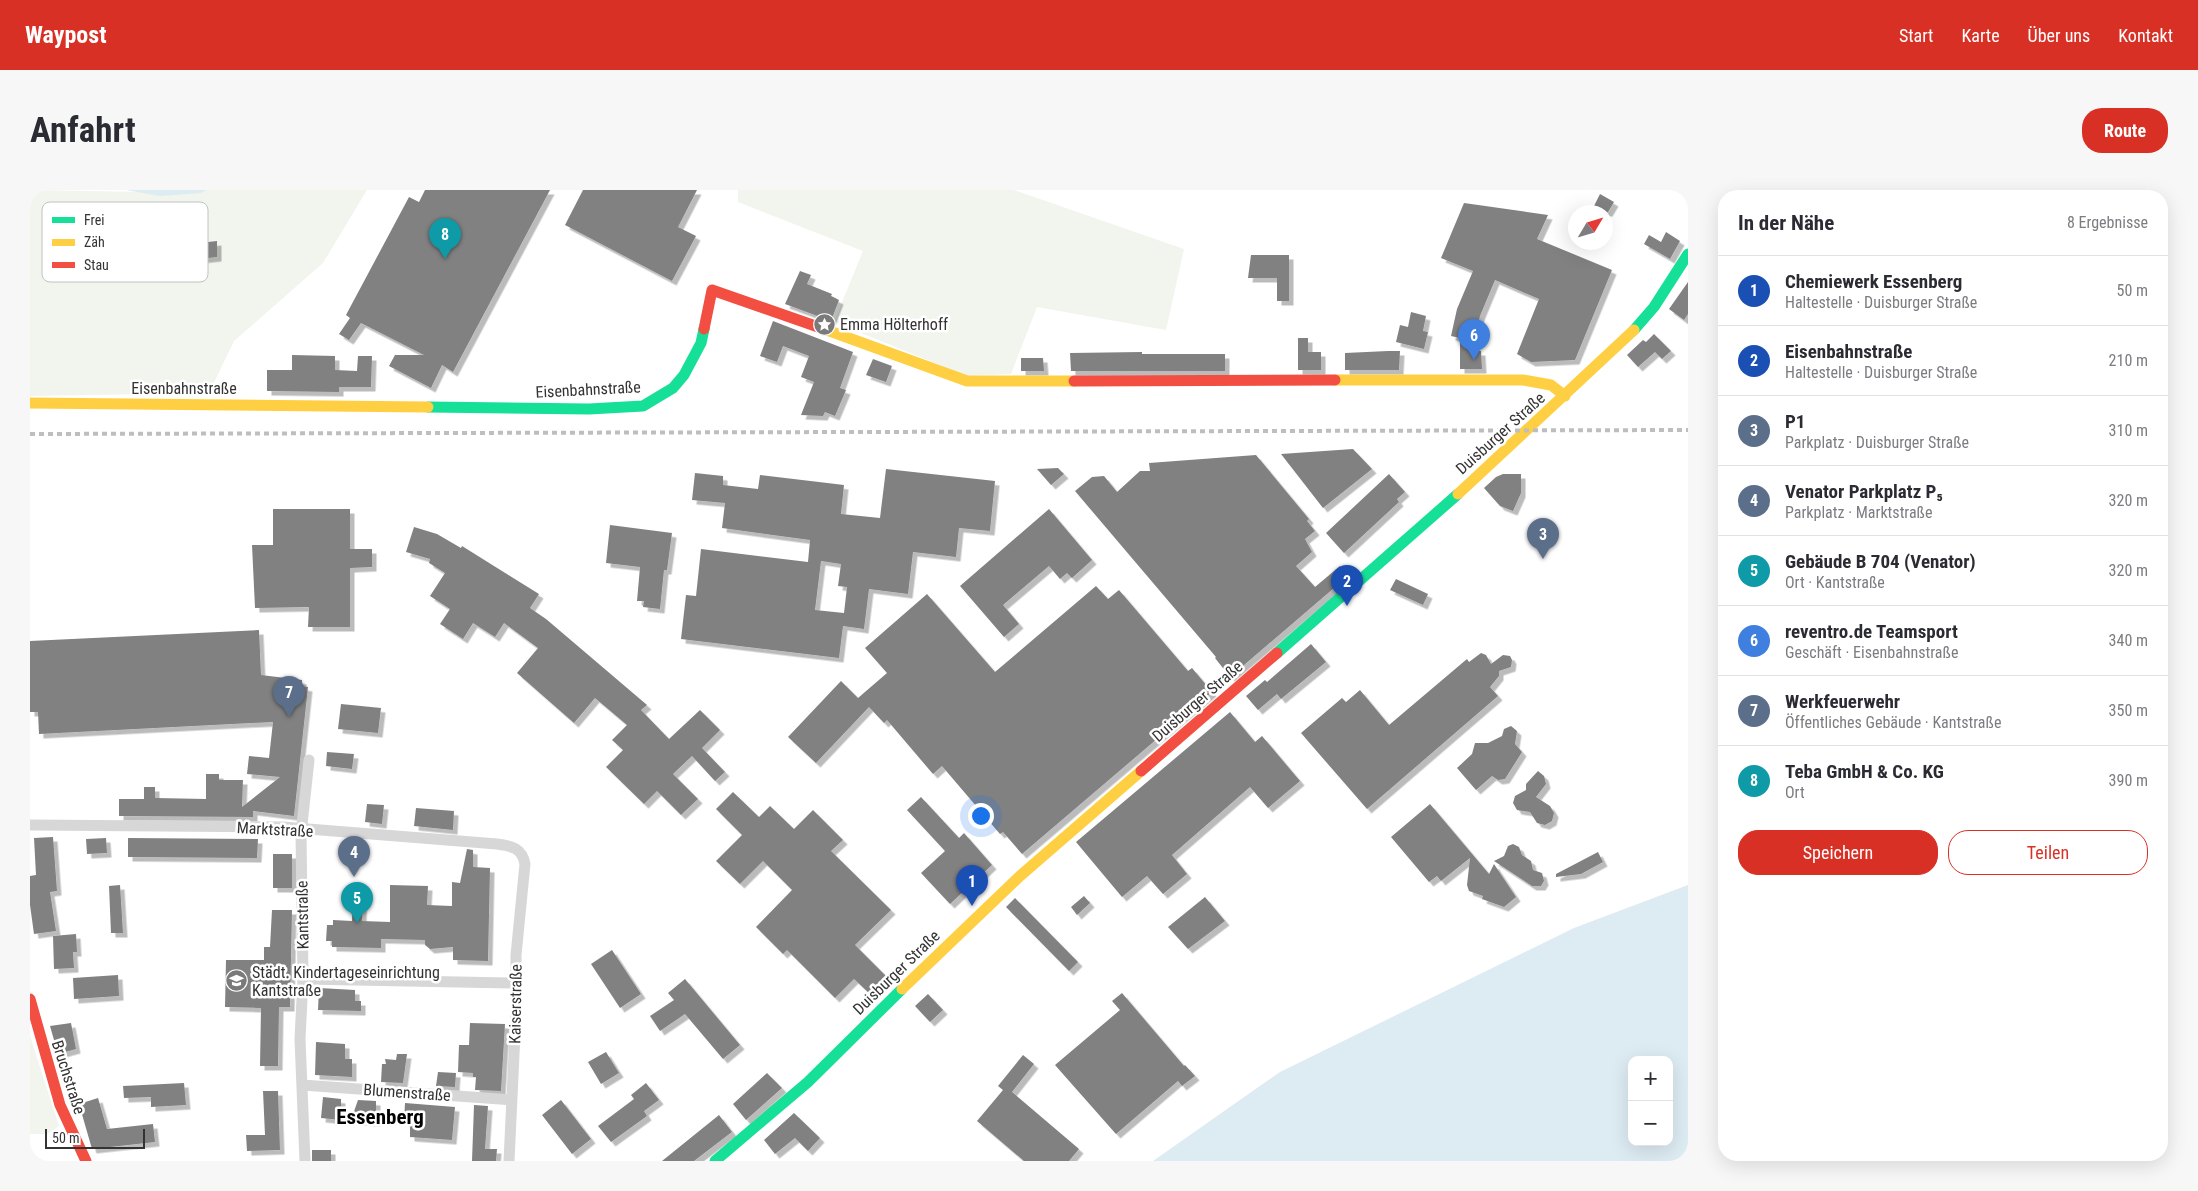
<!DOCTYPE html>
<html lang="de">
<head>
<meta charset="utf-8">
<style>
  :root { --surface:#fff; --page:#f7f7f7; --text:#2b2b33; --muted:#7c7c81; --line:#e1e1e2; --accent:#d93025 }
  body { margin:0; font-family:"Roboto Condensed",sans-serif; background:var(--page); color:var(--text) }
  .controls { position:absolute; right:15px; bottom:15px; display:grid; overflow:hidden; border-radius:10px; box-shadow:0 5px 20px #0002 }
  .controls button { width:45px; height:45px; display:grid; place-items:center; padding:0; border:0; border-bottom:1px solid var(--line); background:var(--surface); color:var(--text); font:25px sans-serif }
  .compass { position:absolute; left:1538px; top:15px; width:45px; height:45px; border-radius:50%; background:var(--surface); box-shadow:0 5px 20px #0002; rotate:52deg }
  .scale { position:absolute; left:15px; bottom:12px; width:100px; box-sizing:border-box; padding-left:5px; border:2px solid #333; border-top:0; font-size:14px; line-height:18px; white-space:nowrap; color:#333; -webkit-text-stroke:4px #fff; paint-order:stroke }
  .you { position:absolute; left:950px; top:625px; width:18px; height:18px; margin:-12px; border:4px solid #fff; border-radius:50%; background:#1a73e8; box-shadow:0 0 0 8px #1a73e833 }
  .badge { display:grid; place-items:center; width:32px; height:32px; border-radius:50%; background:var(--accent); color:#fff; font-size:16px; font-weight:700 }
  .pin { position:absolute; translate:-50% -41px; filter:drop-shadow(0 1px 2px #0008) }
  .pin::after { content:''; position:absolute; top:26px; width:18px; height:15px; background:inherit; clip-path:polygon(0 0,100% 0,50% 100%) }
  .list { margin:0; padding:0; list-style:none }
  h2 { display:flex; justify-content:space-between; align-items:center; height:65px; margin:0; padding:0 20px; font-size:21px }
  h2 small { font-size:16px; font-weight:400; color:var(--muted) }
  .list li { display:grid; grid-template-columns:32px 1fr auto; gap:15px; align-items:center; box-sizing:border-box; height:70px; padding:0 20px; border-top:1px solid var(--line) }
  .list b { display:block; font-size:19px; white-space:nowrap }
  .list p { margin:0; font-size:16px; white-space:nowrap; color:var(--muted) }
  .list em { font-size:16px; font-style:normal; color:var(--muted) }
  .actions { display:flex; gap:10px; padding:15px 20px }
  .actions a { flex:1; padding:11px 0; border:1px solid var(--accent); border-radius:20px; text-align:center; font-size:18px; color:var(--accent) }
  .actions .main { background:var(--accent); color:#fff }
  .map { position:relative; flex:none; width:1658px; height:971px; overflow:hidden; border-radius:20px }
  header { display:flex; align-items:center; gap:30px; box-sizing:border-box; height:70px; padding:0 25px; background:var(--accent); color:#fff }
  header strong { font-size:24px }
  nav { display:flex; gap:28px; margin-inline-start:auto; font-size:18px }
  .intro { display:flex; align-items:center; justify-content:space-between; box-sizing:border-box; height:120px; padding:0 30px }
  h1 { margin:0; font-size:35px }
  .button { padding:12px 22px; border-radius:20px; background:var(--accent); color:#fff; font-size:18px; font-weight:700 }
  main { display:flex; gap:30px; padding:0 30px }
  aside { flex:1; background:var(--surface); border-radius:20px; box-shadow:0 5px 20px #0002 }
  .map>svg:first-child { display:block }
  .green { fill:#f1f5ed }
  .water { fill:#ddebf3; fill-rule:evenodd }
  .building { fill:#818181; fill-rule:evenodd; filter:url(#shadow) }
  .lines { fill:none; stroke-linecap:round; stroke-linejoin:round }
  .street { stroke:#d7d7d7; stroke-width:11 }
  .fast { stroke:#16e098; stroke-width:11 }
  .slow { stroke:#ffcf43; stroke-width:11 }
  .jam { stroke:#f24e42; stroke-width:11 }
  .rail { stroke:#bebebe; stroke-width:4; stroke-dasharray:5 4; stroke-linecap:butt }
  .labels { text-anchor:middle; stroke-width:5; stroke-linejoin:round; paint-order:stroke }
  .poi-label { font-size:16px; fill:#333; stroke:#fff; text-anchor:start }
  .street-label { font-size:16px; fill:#333; stroke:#fff }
  .district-label { font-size:21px; font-weight:bold; fill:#000; stroke:#fff }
  .key { fill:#fff; stroke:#c2c2c2; stroke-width:1 }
  .key-label { font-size:14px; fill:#333 }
</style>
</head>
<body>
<header>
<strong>Waypost</strong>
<nav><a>Start</a><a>Karte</a><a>Über uns</a><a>Kontakt</a></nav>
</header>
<div class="intro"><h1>Anfahrt</h1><a class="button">Route</a></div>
<main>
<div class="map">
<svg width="1658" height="971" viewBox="0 0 1658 971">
  <defs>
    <filter id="shadow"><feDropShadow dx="4.5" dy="4.5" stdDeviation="0" flood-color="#0004"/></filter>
  </defs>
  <rect width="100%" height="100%" fill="#fff"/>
  <path class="green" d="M0,0L171,3L177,0H337L293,73L204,151L179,203L0,206Z
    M708,0H984L1154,59L1136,140L1007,117L981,184L937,186L804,132L833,61L708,12Z
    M0,846L29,936L18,944H0Z"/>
  <path class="water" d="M96,0H177L171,3L130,6Z
    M1658,695V971H1123L1250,882L1544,738ZM1602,870H1639V952H1602Z"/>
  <path class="building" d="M395,0H520L423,182L412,175L401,198L359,176L365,165H394L331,133L319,150L309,144L320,128L316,125L379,7L389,12Z
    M553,0H667L648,37L666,46L642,91L535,35Z
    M1570,4L1584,12L1578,22H1561Z
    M1434,13L1518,25L1507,49L1582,80L1545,170L1501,172L1487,164L1509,109L1465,90L1450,126L1442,161H1451L1452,179H1430V148L1421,146L1427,119L1443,81L1411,68Z
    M1636,42L1650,51L1640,69L1614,54L1619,45L1631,52Z
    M187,51V67L169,69V53Z
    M1221,65H1259V111H1247V88H1218Z
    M770,81L781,85L777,94L802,104L801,106L809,110L801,131L755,114Z
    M1658,92V124L1654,130L1639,119Z
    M1381,122L1396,126L1393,141L1398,142L1394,159L1366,152L1370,135L1378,137Z
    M743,131L823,162L810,198L816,200L805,226L795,222L793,226L771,225L784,192L771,187L779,166L753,156L747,172L730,166Z
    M1624,144L1641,161L1632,169L1625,162L1608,177L1597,165L1613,150L1616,152Z
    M1268,148H1278V162H1291V180H1268Z
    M1358,161H1370L1369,180H1315V163Z
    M1112,162V164H1195V181H1041L1040,163Z
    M262,165L305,166V180L327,181L328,166H342L341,197H309V202L237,201V180H262Z
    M991,168H1013L1014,181H991Z
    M843,169L862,176L856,192L836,185Z
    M1323,259L1342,279L1293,318L1251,264Z
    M1226,265L1279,329L1277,331L1285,341L1275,349L1282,362L1266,376L1285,397L1310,376L1318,386L1200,487L1185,468L1186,467L1045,301L1062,287L1074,286L1087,302L1110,281H1120L1119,273Z
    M1028,278L1034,284L1021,295L1007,279Z
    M856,279L965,291L960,341L929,338L926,367L883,362L878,404L839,399L834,439L813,436L809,468L651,449L656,405L666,406L671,359L778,372L780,350L692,338L695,313L662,310L665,283L693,286V295L728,299L730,285L814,295L811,324L850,328ZM791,371L811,374L808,396L817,397L814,423L785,420Z
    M1359,284L1375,302L1367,309L1369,312L1314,363L1296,343Z
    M1473,284H1491V303L1483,321L1470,316L1454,298L1466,287Z
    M243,319H320V359H342V377L320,378V437H278L279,417L225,418L222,355H243Z
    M1019,319L1062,370L1042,388L1037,383L1030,389L1019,376L973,415L989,434L974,447L930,396Z
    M580,335L642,343L637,380H634L630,419L613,417L614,411H607L610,377L576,373Z
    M384,337L407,344L431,358L432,356L509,404L500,418L516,429L617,515L611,520L639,549L670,520L690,540L672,558L695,582L685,591L662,566L643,584L668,609L651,625L627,601L614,614L576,577L593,560L582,550L597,535L565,508L544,533L487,483L508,458L474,433L465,447L443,433L433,449L410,434L420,419L400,406L415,383L399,373L400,369L376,362Z
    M1366,389L1398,404L1393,415L1360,400Z
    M1066,396L1078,409L1089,400L1158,481L1162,478L1182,502L992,664L973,642L970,644L912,576L903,584L857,530L854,533L839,517L786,573L758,547L811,491L828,508L857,483L835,458L897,404L965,482Z
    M229,440L231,485L272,490V496L278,497L264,626L223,621V627L89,626V609H114V597H125V608L176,609V584H189V590H213L212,617L250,587L217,584L219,566L239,568L243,532L9,544L8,522H0V451Z
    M1281,454L1296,472L1251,509L1247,504L1228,520L1216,506L1235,490L1237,492Z
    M1451,463L1456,465L1461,474L1473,465L1480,466L1482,470L1481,477L1469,481V486L1460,497L1468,506L1337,619L1271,543L1312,508L1316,512L1330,500L1359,535L1437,469L1439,472Z
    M311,514L351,518L348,543L308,539Z
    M1200,522L1225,552L1232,546L1270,591L1238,618L1220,597L1142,665L1157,684L1133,704L1117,686L1092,707L1046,652Z
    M1481,536L1487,541L1485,554L1492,562L1475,589L1468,590L1462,586L1446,600L1427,578L1442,564L1445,553H1458L1472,546L1474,539Z
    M297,562L324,564L322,579L296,576Z
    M1508,581L1514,586L1516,594L1506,607L1520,616L1524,623L1522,631L1515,635L1507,633L1500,622L1487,620L1483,613L1485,606L1496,600V594Z
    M703,602L729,627L740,616L764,639L783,620L813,650L801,661L861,720L825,755L856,786L839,803L824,789L805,808L757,760L753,764L726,737L762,700L733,671L710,694L686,671L712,645L686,619Z
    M891,607L929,648L934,643L962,675L920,714L891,683L915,661L877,620Z
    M337,614L354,615L352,634L335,632Z
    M1400,614L1459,684L1464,674L1486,707L1474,717L1452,709L1453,706L1439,701L1437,695L1440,668L1411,691L1407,686L1399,692L1361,647Z
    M386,618L424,621L423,640L384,636Z
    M23,647L27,701L20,702L26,741L4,744L0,715V686L6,685L4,648Z
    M76,648L77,663L57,664L56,649Z
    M98,648L228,649L227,668L98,667Z
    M1483,654L1489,657L1492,665L1501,671L1503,680L1512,683L1514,691L1511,696H1502L1464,671L1474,666L1478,656Z
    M437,659L443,660V677L460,678L458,771L423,770V757L400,759L395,755V750L351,749V758L302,757V751H296L297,735H303V730L322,731L323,697H333L332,731L360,732V695L398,696L397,715L422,716V692L430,693Z
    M1568,662L1573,672L1551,684L1526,687V684Z
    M243,664H262V698H243Z
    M90,695L93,743H81L79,696Z
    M1054,706L1060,713L1047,725L1041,717Z
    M1175,707L1195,731L1158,759L1138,737Z
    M985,708L1048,772L1039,781L976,717Z
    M242,720H262L260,817H249L248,876H230L231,818L195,817L196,770H234V757H240Z
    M46,744L47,762H43L44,778L24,779L23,746Z
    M582,760L611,804L590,818L561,774Z
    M88,785L89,806L44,809L43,788Z
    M655,789L710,855L693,869L655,824L630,841L620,826L644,810L638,803Z
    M289,798L325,800V811H331V821L288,820Z
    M1092,803L1154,876L1155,875L1165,886L1152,896L1148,891L1086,944L1025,875L1090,820L1082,811Z
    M898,804L913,820L900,832L885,816Z
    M41,833L46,859L28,864L20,836Z
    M440,833L475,834L471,901L445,900L446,887H443V883L428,882L429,855H439Z
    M286,852L315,854V869H322V887L285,885Z
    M576,862L589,883L571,894L558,872Z
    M367,864H377L373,893L351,892L352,874H356L355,869L366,870Z
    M993,865L1004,874L982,902L1049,959L1039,971H994L947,931L973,900L968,896Z
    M408,882L426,883L425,897L406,896Z
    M737,883L752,898L716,930L703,914Z
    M154,893L156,915L121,917V907L94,908L93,896Z
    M616,893L629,910L614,921L617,926L581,952L568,936L604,909L601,905Z
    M233,901H248L250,960L217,961L216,945H235Z
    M293,907L311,909V930L291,928Z
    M68,908L77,939L123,934L125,952L62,959L49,914Z
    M328,910L346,911V932L321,930Z
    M531,910L561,949L542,964L512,925Z
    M375,913L425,917L422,950L380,947V933L374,932Z
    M444,915L458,916L455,959H467L466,971H442Z
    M764,923L790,948L778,961L765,948L745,964L734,950Z
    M689,925L702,942L694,948L664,971H632Z
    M282,960H301V971H282Z"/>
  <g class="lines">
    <path class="street" d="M0,635L253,637L467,654C482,656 492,658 495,674L486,765V822L479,971
      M273,789L485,793
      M272,895L482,910
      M275,971L270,849L273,789L271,644L279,570"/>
    <path class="fast" d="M1604,140L1624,117L1658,64
      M398,217L559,219L613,216L643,198L654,185L671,153L674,139
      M1247,463L1428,304
      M685,971L778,892L872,799"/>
    <path class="slow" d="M794,139L937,191H1044
      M1305,190H1493L1521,195L1535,206
      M0,213L398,217
      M1428,304L1604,140
      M872,799L990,686L1111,581"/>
    <path class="jam" d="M674,139L682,100L794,139
      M1044,191L1305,190
      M1111,581L1247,463
      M0,809L30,915L56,971"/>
    <path class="rail" d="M0,244L1658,240"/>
  </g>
  <defs>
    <symbol id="sight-disc" viewBox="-11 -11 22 22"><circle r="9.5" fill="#7a7a7a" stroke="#fff"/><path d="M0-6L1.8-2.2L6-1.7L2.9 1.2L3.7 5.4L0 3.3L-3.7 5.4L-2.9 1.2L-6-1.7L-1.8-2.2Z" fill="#fff"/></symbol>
    <symbol id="school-disc" viewBox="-11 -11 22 22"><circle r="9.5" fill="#7a7a7a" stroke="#fff"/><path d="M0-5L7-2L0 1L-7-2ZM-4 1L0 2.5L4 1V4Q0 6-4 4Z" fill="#fff"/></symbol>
  </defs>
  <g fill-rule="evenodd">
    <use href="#sight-disc" x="782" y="122" width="25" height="25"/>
    <use href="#school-disc" x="194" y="778" width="25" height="25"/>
  </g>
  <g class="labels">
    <g class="poi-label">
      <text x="810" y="140">Emma Hölterhoff</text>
      <text x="222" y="788">Städt. Kindertageseinrichtung<tspan x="222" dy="18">Kantstraße</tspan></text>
    </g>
    <g class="street-label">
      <text x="154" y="204">Eisenbahnstraße</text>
      <text transform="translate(558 199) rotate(-3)" y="6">Eisenbahnstraße</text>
      <text transform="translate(1470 243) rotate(-42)" y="6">Duisburger Straße</text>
      <text transform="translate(1167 511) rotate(-41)" y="6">Duisburger Straße</text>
      <text transform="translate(245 639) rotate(3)" y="6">Marktstraße</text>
      <text transform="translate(272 725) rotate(-91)" y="6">Kantstraße</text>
      <text transform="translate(866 782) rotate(-44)" y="6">Duisburger Straße</text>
      <text transform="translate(485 814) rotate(-89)" y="6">Kaiserstraße</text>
      <text transform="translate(39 887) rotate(72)" y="6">Bruchstraße</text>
      <text transform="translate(377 902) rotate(4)" y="6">Blumenstraße</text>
    </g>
    <g class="district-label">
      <text x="350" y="934">Essenberg</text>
    </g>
  </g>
  <rect x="12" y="12" width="166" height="80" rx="8" class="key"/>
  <rect x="22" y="27" width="23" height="6" fill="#16e098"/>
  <rect x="22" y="49" width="23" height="7" fill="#ffcf43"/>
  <rect x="22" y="72" width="23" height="6" fill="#f24e42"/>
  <g class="key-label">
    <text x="54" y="35">Frei</text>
    <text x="54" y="57">Zäh</text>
    <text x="54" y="80">Stau</text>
  </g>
</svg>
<div class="controls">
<button>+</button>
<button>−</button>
</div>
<svg class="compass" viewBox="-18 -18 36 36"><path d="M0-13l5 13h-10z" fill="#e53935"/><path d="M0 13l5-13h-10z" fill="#7c7c81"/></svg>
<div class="scale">50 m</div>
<div class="you"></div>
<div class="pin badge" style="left:942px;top:716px;background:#1a4fb4">1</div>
<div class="pin badge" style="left:1317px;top:416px;background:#1a4fb4">2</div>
<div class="pin badge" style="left:1513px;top:369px;background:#5c6f8a">3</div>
<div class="pin badge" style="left:324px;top:687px;background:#5c6f8a">4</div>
<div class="pin badge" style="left:327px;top:733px;background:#0f9aa8">5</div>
<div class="pin badge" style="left:1444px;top:170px;background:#3f7fe0">6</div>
<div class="pin badge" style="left:259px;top:527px;background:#5c6f8a">7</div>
<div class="pin badge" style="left:415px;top:69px;background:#0f9aa8">8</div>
</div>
<aside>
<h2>In der Nähe<small>8 Ergebnisse</small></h2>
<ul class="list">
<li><span class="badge" style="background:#1a4fb4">1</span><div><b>Chemiewerk Essenberg</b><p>Haltestelle · Duisburger Straße</p></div><em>50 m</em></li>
<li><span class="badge" style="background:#1a4fb4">2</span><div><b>Eisenbahnstraße</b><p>Haltestelle · Duisburger Straße</p></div><em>210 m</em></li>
<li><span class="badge" style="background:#5c6f8a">3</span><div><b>P1</b><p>Parkplatz · Duisburger Straße</p></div><em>310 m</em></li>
<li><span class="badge" style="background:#5c6f8a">4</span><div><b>Venator Parkplatz P₅</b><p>Parkplatz · Marktstraße</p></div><em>320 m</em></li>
<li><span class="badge" style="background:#0f9aa8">5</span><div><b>Gebäude B 704 (Venator)</b><p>Ort · Kantstraße</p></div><em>320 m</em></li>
<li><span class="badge" style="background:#3f7fe0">6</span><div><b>reventro.de Teamsport</b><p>Geschäft · Eisenbahnstraße</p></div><em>340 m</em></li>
<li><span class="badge" style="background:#5c6f8a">7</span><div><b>Werkfeuerwehr</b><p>Öffentliches Gebäude · Kantstraße</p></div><em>350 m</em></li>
<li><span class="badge" style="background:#0f9aa8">8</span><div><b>Teba GmbH &amp; Co. KG</b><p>Ort</p></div><em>390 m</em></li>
</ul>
<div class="actions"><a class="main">Speichern</a><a>Teilen</a></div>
</aside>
</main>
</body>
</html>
